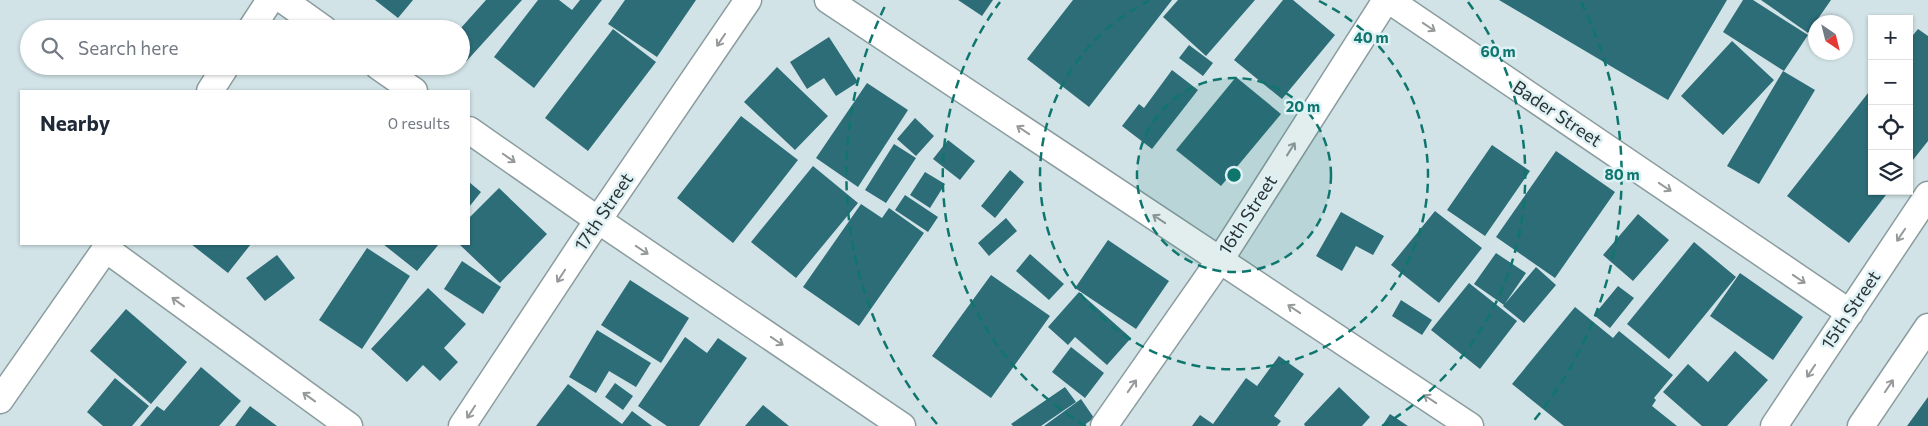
<!DOCTYPE html>
<html lang="en">
<head>
<meta charset="utf-8">
<style>
  :root { --surface:#fff; --page:#f2f2f3; --text:#1f2937; --muted:#747a83; --line:#e0e1e3 }
  body { margin:0; font-family:Commissioner,sans-serif; background:var(--page); color:var(--text) }
  .controls { position:absolute; right:15px; top:15px; display:grid; overflow:hidden; border-radius:0px; box-shadow:0 1px 4px #0004 }
  .controls button { width:45px; height:45px; display:grid; place-items:center; padding:0; border:0; border-bottom:1px solid var(--line); background:var(--surface); color:var(--text); font:25px sans-serif }
  .compass { position:absolute; left:1808px; top:15px; width:45px; height:45px; border-radius:50%; background:var(--surface); box-shadow:0 1px 4px #0004; rotate:145deg }
  .list { margin:0; padding:0; list-style:none }
  h2 { display:flex; justify-content:space-between; align-items:center; height:65px; margin:0; padding:0 20px; font-size:21px }
  h2 small { font-size:16px; font-weight:400; color:var(--muted) }
  .icon { flex:none; width:28px; height:28px; fill:none; stroke:currentColor; stroke-width:2; stroke-linecap:round; stroke-linejoin:round }
  .map { position:relative; flex:none; width:1928px; height:426px; overflow:hidden }
  .search { position:absolute; background:var(--surface); box-shadow:0 1px 4px #0004; left:20px; top:20px; width:450px; height:55px; display:flex; align-items:center; gap:12px; box-sizing:border-box; padding:0 18px; border-radius:28px; color:var(--muted); font-size:19px }
  .panel { position:absolute; background:var(--surface); box-shadow:0 1px 4px #0004; left:20px; top:90px; width:450px; height:155px; border-radius:0px }
  .map>svg:first-child { display:block }
  .building { fill:#2c6d78 }
  .lines { fill:none; stroke-linecap:round; stroke-linejoin:round }
  .minor-casing { stroke:#8b9c9f; stroke-width:29 }
  .minor { stroke:#fff; stroke-width:26 }
  .oneway { stroke:#96999a }
  .ring { fill:none; stroke:#0f766e; stroke-width:2.5; stroke-dasharray:9 6 }
  .labels { text-anchor:middle; stroke-width:5; stroke-linejoin:round; paint-order:stroke }
  .street-label { font-size:18px; fill:#2c3334; stroke:#def1f4 }
  .centre { fill:#0f766e; stroke:#def1f4; stroke-width:2.5 }
  .ring-label { font-size:15px; text-anchor:middle; font-weight:bold; fill:#0f766e; stroke:#def1f4; stroke-width:5; stroke-linejoin:round; paint-order:stroke }
</style>
</head>
<body>
<div class="map">
<svg width="1928" height="426" viewBox="0 0 1928 426">
  <rect width="100%" height="100%" fill="#d1e3e7"/>
  <path class="building" d="M375,0H413L398,18Z
    M486,0H522L463,65L461,29H460Z
    M538,0H559L572,10L580,0H602L534,88L494,57Z
    M625,0H696L657,57L608,24Z
    M958,0H993L982,16Z
    M1073,0H1172L1089,107L1027,59Z
    M1178,0H1255L1206,56L1163,17Z
    M1283,0H1293L1335,35L1282,99L1234,60Z
    M1499,0H1727L1668,100Z
    M1743,0H1753L1808,35L1784,71L1723,32Z
    M1761,0H1831L1808,33Z
    M613,29L656,62L588,151L545,118Z
    M1918,29L1928,36V141L1909,165V40Z
    M829,37L858,82L836,96L824,78L807,89L790,62Z
    M1732,41L1774,80L1723,135L1681,96Z
    M1189,45L1213,63L1203,76L1179,58Z
    M777,67L828,116L795,150L744,102Z
    M1172,70L1198,90L1152,149L1122,126L1139,104L1144,108Z
    M1783,71L1815,90L1759,184L1727,166Z
    M1236,77L1281,114L1221,186L1176,150Z
    M867,83L908,110L858,187L816,158Z
    M1872,88V191H1889L1849,243L1787,196Z
    M741,116L798,160L733,243L677,198Z
    M915,118L934,136L916,156L897,139Z
    M948,140L975,161L960,180L933,159Z
    M894,144L916,158L886,203L865,190Z
    M1492,145L1530,171L1485,236L1447,210Z
    M1556,151L1615,192L1555,278L1496,237Z
    M813,166L858,203L796,278L751,242Z
    M1010,170L1024,182L995,218L981,206Z
    M925,172L945,184L930,208L910,195Z
    M469,182L481,192L469,207Z
    M499,188L547,234L500,283L459,244H469V218Z
    M905,195L938,217L928,232L895,210Z
    M861,204L882,218L889,208L924,233L859,326L803,287Z
    M1435,211L1482,248L1439,303L1391,265Z
    M1341,212L1384,236L1373,255L1356,246L1342,271L1316,256Z
    M1638,214L1669,240L1633,281L1603,255Z
    M1006,218L1017,231L989,256L978,243Z
    M1108,240L1169,281L1136,329L1075,288Z
    M1694,242L1736,277L1669,359L1627,324Z
    M191,244H251L228,273Z
    M383,244H439L417,271Z
    M367,248L410,276L362,349L319,320Z
    M1496,253L1526,273L1504,305L1474,284Z
    M1030,254L1064,284L1049,300L1016,271Z
    M277,255L295,278L265,301L246,278Z
    M462,261L501,287L483,314L444,289Z
    M1536,267L1556,285L1524,323L1503,306Z
    M1740,273L1803,317L1773,360L1710,316Z
    M991,275L1050,316L991,398L932,356Z
    M630,280L689,318L661,363L601,325Z
    M1469,283L1517,321L1480,369L1431,330Z
    M1618,286L1634,298L1610,328L1594,315Z
    M428,288L466,324L444,348L458,362L440,381L423,365L407,382L371,349Z
    M1079,292L1131,338L1107,365L1075,337L1068,345L1048,327Z
    M1401,300L1432,320L1422,335L1392,316Z
    M1575,307L1613,338L1619,331L1673,375L1654,398L1656,400L1652,406L1677,426H1564L1512,384Z
    M126,309L187,362L151,404L90,351Z
    M597,330L651,363L636,387L609,371L596,393L569,377Z
    M685,337L707,353L718,338L747,358L699,426H667L638,406Z
    M1071,347L1104,373L1085,398L1052,372Z
    M1735,351L1768,380L1727,426H1702L1663,392L1688,364L1708,382Z
    M1279,356L1304,374L1274,416L1281,421L1277,426H1192L1200,415L1213,424L1246,378L1257,386Z
    M201,367L241,401L219,426H140L157,406L164,411Z
    M115,378L149,406L132,426H103L87,412Z
    M615,383L633,396L623,410L605,397Z
    M568,384L622,424L632,411L652,426H536Z
    M1065,387L1076,402L1041,426H1013L1011,424Z
    M1339,387L1370,417L1362,426H1305L1304,424Z
    M1928,397V426H1907Z
    M1081,399L1094,418L1083,426H1044Z
    M763,405L789,426H745Z
    M250,406L277,426H235Z
    M1390,414L1408,426H1382Z"/>
  <g class="lines">
    <defs>
      <path id="minor" d="M283,0L324,29
        M828,0L1470,426
        M1389,0L1850,313
        M251,29L270,0
        M378,66L414,91
        M210,91L226,66
        M469,130L598,220L902,426
        M106,249L349,426
        M0,400L109,244
        M462,426L598,220L748,0
        M1104,426L1220,260L1386,0
        M1774,426L1928,195
        M1861,426L1928,327"/>
    </defs>
    <use href="#minor" class="minor-casing"/>
    <use href="#minor" class="minor"/>
  </g>
  <defs><path id="oneway-shaft" d="M-6 0H5M1.5-3L5.5 0L1.5 3" fill="none" stroke-width="1.6" stroke-linecap="round" stroke-linejoin="round" transform="scale(1.25)"/></defs>
  <g class="oneway">
    <use href="#oneway-shaft" transform="translate(1429 27) rotate(34)"/>
    <use href="#oneway-shaft" transform="translate(721 40) rotate(124)"/>
    <use href="#oneway-shaft" transform="translate(1023 130) rotate(-146)"/>
    <use href="#oneway-shaft" transform="translate(1291 149) rotate(-58)"/>
    <use href="#oneway-shaft" transform="translate(509 158) rotate(35)"/>
    <use href="#oneway-shaft" transform="translate(1665 187) rotate(34)"/>
    <use href="#oneway-shaft" transform="translate(1159 219) rotate(-146)"/>
    <use href="#oneway-shaft" transform="translate(1901 235) rotate(124)"/>
    <use href="#oneway-shaft" transform="translate(642 250) rotate(34)"/>
    <use href="#oneway-shaft" transform="translate(561 276) rotate(123)"/>
    <use href="#oneway-shaft" transform="translate(1799 279) rotate(34)"/>
    <use href="#oneway-shaft" transform="translate(178 302) rotate(-144)"/>
    <use href="#oneway-shaft" transform="translate(1294 309) rotate(-146)"/>
    <use href="#oneway-shaft" transform="translate(777 341) rotate(34)"/>
    <use href="#oneway-shaft" transform="translate(1811 371) rotate(124)"/>
    <use href="#oneway-shaft" transform="translate(1132 386) rotate(-55)"/>
    <use href="#oneway-shaft" transform="translate(1889 386) rotate(-56)"/>
    <use href="#oneway-shaft" transform="translate(309 397) rotate(-144)"/>
    <use href="#oneway-shaft" transform="translate(1430 399) rotate(-146)"/>
    <use href="#oneway-shaft" transform="translate(471 412) rotate(123)"/>
  </g>
  <circle cx="1234" cy="175" r="97" fill="#0f766e" fill-opacity=".12"/>
  <g class="ring">
    <circle cx="1234" cy="175" r="97"/>
    <path d="M1319 1A194 194 0 1 1 1149 1"/>
    <path d="M1086 426A291 291 0 0 1 1000 2M1468 2A291 291 0 0 1 1382 426"/>
    <path d="M937 424A388 388 0 0 1 887 2M1581 2A388 388 0 0 1 1531 424"/>
  </g>
  <g class="labels">
    <g class="street-label">
      <text transform="translate(1557 114) rotate(34)" y="6">Bader Street</text>
      <text transform="translate(604 212) rotate(-56)" y="6">17th Street</text>
      <text transform="translate(1248 215) rotate(-57)" y="6">16th Street</text>
      <text transform="translate(1851 310) rotate(-56)" y="6">15th Street</text>
    </g>
  </g>
  <circle cx="1234" cy="175" r="8" class="centre"/>
  <g class="ring-label">
    <text x="1371" y="43">40 m</text>
    <text x="1498" y="57">60 m</text>
    <text x="1303" y="112">20 m</text>
    <text x="1622" y="180">80 m</text>
  </g>
</svg>
<div class="controls">
<button>+</button>
<button>−</button>
<button><svg class="icon" aria-label="locate" viewBox="0 0 24 24"><circle cx="12" cy="12" r="6"/><path d="M12 2v4M12 18v4M2 12h4M18 12h4"/></svg></button>
<button><svg class="icon" aria-label="layers" viewBox="0 0 24 24"><path d="M12 4l9 5-9 5-9-5zM3 14l9 5 9-5"/></svg></button>
</div>
<svg class="compass" viewBox="-18 -18 36 36"><path d="M0-13l5 13h-10z" fill="#e53935"/><path d="M0 13l5-13h-10z" fill="#747a83"/></svg>
<div class="search"><svg class="icon" aria-label="search" viewBox="0 0 24 24"><circle cx="10" cy="10" r="6"/><path d="M15 15l6 6"/></svg>Search here</div>
<section class="panel">
<h2>Nearby<small>0 results</small></h2>
<ul class="list">
</ul>
</section>
</div>
</body>
</html>
